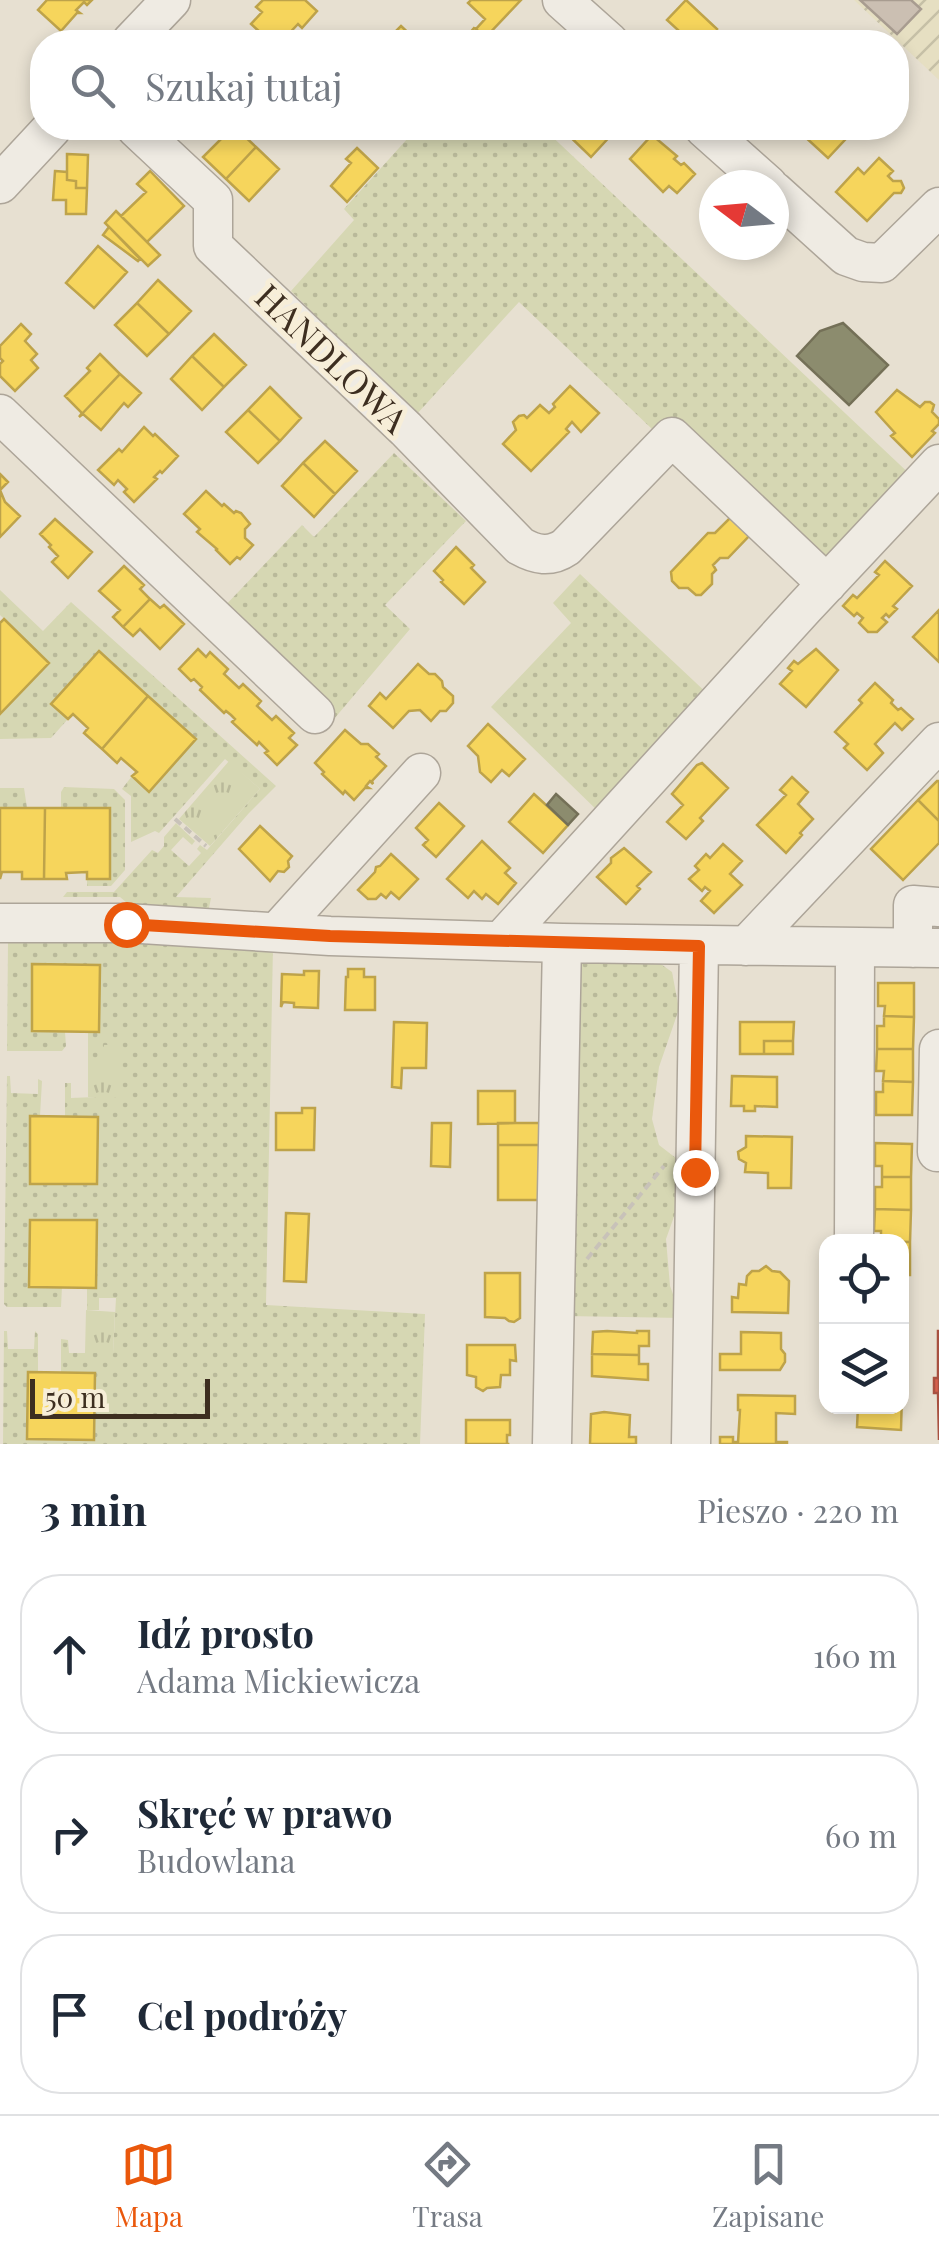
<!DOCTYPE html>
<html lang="pl">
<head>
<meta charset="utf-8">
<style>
  :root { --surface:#fff; --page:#f6f6f7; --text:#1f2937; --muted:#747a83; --line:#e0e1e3; --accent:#ea580c }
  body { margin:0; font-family:"Playfair Display",serif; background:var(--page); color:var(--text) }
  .controls { position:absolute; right:30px; bottom:30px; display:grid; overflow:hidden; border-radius:20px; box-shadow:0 5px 15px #0003 }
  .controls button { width:90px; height:90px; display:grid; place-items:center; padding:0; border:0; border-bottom:2px solid var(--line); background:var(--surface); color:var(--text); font:50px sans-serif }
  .compass { position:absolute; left:699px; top:170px; width:90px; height:90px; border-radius:50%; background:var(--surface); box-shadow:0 5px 15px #0003; rotate:286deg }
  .scale { position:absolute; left:30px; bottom:25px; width:180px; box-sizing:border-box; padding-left:10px; border:5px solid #3d2e20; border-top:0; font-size:28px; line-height:35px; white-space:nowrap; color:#3d2e20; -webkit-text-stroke:8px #f7eed8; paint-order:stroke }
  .stop { position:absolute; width:30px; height:30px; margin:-22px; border:8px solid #ea580c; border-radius:50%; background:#fff }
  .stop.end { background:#ea580c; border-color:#fff; box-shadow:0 2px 10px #0008 }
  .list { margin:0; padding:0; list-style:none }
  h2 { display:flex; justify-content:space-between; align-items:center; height:130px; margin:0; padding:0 40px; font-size:42px }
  h2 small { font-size:32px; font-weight:400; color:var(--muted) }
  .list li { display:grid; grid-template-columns:65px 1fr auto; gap:30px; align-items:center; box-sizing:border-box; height:160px; margin:0 20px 20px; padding:0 20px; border:2px solid var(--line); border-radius:40px }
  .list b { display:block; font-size:38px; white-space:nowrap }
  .list p { margin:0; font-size:32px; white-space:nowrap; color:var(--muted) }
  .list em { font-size:32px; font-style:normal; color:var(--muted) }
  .icon { flex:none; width:55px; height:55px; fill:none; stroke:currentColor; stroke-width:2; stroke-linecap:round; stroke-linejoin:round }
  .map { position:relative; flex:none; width:939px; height:1444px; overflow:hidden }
  .search { position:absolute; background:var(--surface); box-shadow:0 5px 15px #0003; left:30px; right:30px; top:30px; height:110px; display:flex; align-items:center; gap:25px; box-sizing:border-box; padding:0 35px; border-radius:40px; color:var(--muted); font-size:38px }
  .sheet { height:670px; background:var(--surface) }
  nav { display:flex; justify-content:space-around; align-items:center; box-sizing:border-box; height:140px; border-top:2px solid var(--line); background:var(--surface); font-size:28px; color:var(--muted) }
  nav a { display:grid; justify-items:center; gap:5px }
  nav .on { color:var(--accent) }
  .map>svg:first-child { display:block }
  .farmland { fill:url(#farmland-furrows) }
  .grass { fill:url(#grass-dots) }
  .park { fill:url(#park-tufts) }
  .homes { fill:#f6d55c; stroke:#bea34a; stroke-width:2.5 }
  .shops { fill:#d6604d; stroke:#a85140; stroke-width:2.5 }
  .industry { fill:#8c8c6e; stroke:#747057; stroke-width:2.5 }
  .building { fill:#cbbfb2; stroke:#a89c90; stroke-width:2.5 }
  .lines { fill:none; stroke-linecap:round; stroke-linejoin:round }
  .minor-casing { stroke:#ada599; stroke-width:41 }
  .path { stroke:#c8c2b9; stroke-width:4; stroke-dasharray:8 5; stroke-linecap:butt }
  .minor { stroke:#efebe3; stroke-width:38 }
  .route { stroke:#ea580c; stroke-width:12 }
  .labels { text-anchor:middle; stroke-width:10; stroke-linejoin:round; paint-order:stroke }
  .street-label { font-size:35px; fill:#3d2e20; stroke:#f7eed8 }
</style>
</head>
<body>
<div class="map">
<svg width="939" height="1444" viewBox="0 0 939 1444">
  <defs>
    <pattern id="farmland-furrows" width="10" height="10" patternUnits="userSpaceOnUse" patternTransform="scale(2.5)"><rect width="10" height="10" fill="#e6dfc2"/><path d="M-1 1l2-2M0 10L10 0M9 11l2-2" fill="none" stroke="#c6c0a6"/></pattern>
    <pattern id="grass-dots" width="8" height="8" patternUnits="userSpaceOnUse" patternTransform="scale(2.5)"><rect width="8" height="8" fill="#d6d7b3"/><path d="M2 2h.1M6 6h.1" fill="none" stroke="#b9b99a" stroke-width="1.8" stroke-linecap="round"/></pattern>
    <pattern id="park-tufts" width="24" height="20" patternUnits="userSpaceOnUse" patternTransform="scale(2.5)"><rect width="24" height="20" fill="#d6d7b3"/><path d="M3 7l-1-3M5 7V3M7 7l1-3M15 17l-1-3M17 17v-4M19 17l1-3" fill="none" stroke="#b9b99a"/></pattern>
  </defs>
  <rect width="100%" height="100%" fill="#e7e0d1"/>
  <path class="farmland" d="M854,0H939V80Z"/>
  <path class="grass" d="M417,128H543L916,480L826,564L667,424L652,429L519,302L416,415L291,291L354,220L344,209Z
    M394,453L466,521L385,605L410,629L334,719L221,610L302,525L314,537Z
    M580,574L711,697L604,817L491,707L571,623L553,603Z
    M0,590L43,631L71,602L276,786L249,813L176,897L211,898L207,918L140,914L120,897H63L67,892H114L152,850L158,853L164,846V837L176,823L195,841L192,845L183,837L171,850L189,866L201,853L197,849L200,845L207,850L260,789L225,759L159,833L155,831L131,842V796L122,789L132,776L149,791L196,738L99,652L52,705L68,719L51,738L0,739V714L49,663L0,615Z
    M64,787L114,789L125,800V870L111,886H87V879H110V808H61V792Z
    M0,788H24L27,808H0Z
    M12,936L273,946L266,1305L425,1314L420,1444H3L4,1331H7L8,1349H34L35,1331L38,1334V1372L28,1373L27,1439L94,1440L95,1373H61V1339L68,1340L69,1353H113L116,1298H99V1310H87V1288L96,1287L97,1220H30L29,1287H62L61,1307H7L4,1304L7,1076H10L11,1093L38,1094V1079L42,1081L40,1116L30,1117L31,1184H97L98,1117H65V1083H71V1098L120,1096V1045L104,1060L88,1059V1032L99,1031V965L32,964V1031L65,1032L66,1046L62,1051H7L8,942Z
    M583,961L658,962L672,972L679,1009L659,1067L652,1119L659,1145L681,1162V1197L666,1239L670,1286L682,1318L565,1316L572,973Z"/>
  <path class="park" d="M229,761L260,789L210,846L179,819Z
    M104,1045H120V1097H88V1059H103Z
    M86,1310L115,1312L113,1353H85Z"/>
  <path class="homes" d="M47,0H92L87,5L84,2L76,10L80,13H77L61,31L38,10Z
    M263,0H305L317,11L302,28L298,24L281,42H271L251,24L262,12L256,7Z
    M471,0H521L485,38L476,29L485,19L468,3Z
    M686,0L717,29L704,42H691L667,20Z
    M401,26L418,42H385Z
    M474,28L476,29L490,42H462Z
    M172,128H191L182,137Z
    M232,128H236L256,147L226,179L203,157Z
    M561,128H615L611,131L613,133L591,157Z
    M790,128H856L828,158L802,134L800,136Z
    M652,135L677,156L674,159L681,165L684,163L695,174L677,193L669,186L663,192L630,159Z
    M256,147L279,169L249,201L226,179Z
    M357,148L378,168L347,202L331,186L351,163L346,159Z
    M67,154L88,155L87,188H76V181L67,180Z
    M879,158L893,171L888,176L893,181H901L904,188L901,193H894L867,221L836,192L858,168L864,174Z
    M55,171L67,172V180L76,181V188H87L86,214H66V200H53Z
    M150,171L184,206L147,242L121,216L146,192L137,184Z
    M116,211L160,255L148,266L105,223Z
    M109,227L140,259L138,261L103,235Z
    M98,246L127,272L94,308L66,283Z
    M158,280L191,311L169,334L137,303Z
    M137,303L169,334L147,356L115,325Z
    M21,324L31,334L25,341L37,354L31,360L38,368L15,391L0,376V364L3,361L0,358V346Z
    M214,334L246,365L224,387L192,356Z
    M100,354L120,374L79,417L82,413L65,396L90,371L87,368Z
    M192,356L224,387L202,410L171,379Z
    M120,374L141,393L128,407L124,403L101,430L83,414L79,417Z
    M570,386L599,413L581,432L572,422L566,429L569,432L531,471L503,444L516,430L513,422L519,416L524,415L527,418L540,405L549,413L555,407L553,404Z
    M270,387L301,418L280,441L248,410Z
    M897,390L920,407L925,402H930L934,405L932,412L939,419V424L932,431L935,433L912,457L891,436L895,433L876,412Z
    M248,410L280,441L258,463L226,432Z
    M144,427L153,436L155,434L178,456L162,473L160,471L154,477L157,479L134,502L124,492L127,489L118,480L114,485L98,470L119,449L122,452Z
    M325,441L357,471L335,494L303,463Z
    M303,463L335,494L314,517L282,486Z
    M0,474L8,482L0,490L5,502L20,516L0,537Z
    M206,491L222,506L224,504L234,513L236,511L241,513L250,524L245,529V538L253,545L240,559L237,557L230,564L216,550L217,549L197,532L200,529L184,514Z
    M731,517L750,535L728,558H720L713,565L716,570L712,574V584L701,595H696L688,588H679L672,581L671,572L708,533H715Z
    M55,519L92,552L68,578L52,562L58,556L49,547L51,545L40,534Z
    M456,547L474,565L471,568L485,582L464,604L441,582L443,580L434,571Z
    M885,561L912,586L893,606L897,609L889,617L886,614L882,618L887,622L877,632H868L859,623L863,618L857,613L854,616L843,606L853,595L857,598L879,575L875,572Z
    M124,566L144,585L140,589L150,599L123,627L113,617L120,610L99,591Z
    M150,599L160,608L164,605L184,624L160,649L140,629L133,636L123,627Z
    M939,610V662L913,637Z
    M4,619L49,663L0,714V623Z
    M198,649L206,657L210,652L228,669L224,674L239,688L243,684L261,701L257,706L272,720L276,716L294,733L289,738L297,745L277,765L265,753L268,751L259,742L257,745L232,722L235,719L231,715L226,711L224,713L200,690L202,687L194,679L191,681L179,669Z
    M816,649L838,670L806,707L780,684L792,671L788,668L794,661L798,664Z
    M99,651L148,696L102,749L84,733L88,728L73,714L68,719L51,704Z
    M418,664L429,674H435L442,681L443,687L453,696V703L446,711H440L431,721L420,710L409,711L393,728L369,706L380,693L386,699Z
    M875,683L893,700L891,703L898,710L901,708L913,719L902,730L895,723L875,744L883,753L867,770L844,748L848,744L835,732L862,703L859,700Z
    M148,696L196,739L149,792L132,776L137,772L121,758L117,763L102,749Z
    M488,724L525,759L509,776L502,770L491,782L480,772L478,756L468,746Z
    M345,730L361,744H368L379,754L376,757L386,766L372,781L373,784L370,781L366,786L369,788H365L354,800L345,791L343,794L322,774L324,772L315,763Z
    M702,763L728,788L700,818L703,821L686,839L667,822L683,805L672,794L697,765Z
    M792,777L808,792L798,804L813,819L800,833L802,835L786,853L757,825L786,795L780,790Z
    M937,781H939V821L918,800Z
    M534,794L568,825L543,853L509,822Z
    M918,800L939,821V843L903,880L871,849Z
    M439,803L464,826L436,857L423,845L428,840L416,828Z
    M0,808H45L44,879H22V872H2L0,879Z
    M45,808H110V879H87V872L66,873L67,879H44Z
    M260,826L292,856L288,861L289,867L284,872L278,871L270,881L239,849Z
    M482,841L510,868L505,873L516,883L498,904L486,894L482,899L474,891L468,898L447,879Z
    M723,844L742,861L730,874L742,885L714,913L701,901L710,891L705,887L702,891L689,879L699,870L695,866L706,854L710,858Z
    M624,848L651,872L637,886L640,889L626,904L597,877L611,863V858Z
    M391,854L418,879L399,899L391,892L386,898L381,894L376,899H368L358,890L375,872L376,867L380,866Z
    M32,964L100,965L99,1032L32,1031Z
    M348,969H364V977H375V1010H345L346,977H348Z
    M304,971H319L318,1008L294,1007V1003L283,1002L281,1007L282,974L304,975Z
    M878,983H914V1017L884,1016L885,1006H878Z
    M884,1016L914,1017L913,1049H877V1026H884Z
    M394,1022L427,1023L426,1068H402L401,1088L392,1087Z
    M740,1022H794L793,1041H764V1054H740Z
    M764,1041H793V1054H764Z
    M877,1049H913V1082L883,1081L884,1071H876Z
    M732,1076L777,1077V1107L755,1106V1111H744V1106H731Z
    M883,1081L913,1082L912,1115H876V1092H883Z
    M478,1091H515V1123L478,1124Z
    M302,1108H315L314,1150H276V1113H302Z
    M30,1116L98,1117L97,1184H30Z
    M432,1123H451L450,1167L431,1166Z
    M498,1123H543V1145H498Z
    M746,1136L792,1137L791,1188H768V1173L745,1172L746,1163L739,1159L738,1152L746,1147Z
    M875,1143L912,1144L911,1177H882V1166H875Z
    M498,1145H543V1200H498Z
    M882,1177H911V1210L875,1209V1187H882Z
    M875,1209L911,1210L910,1242L881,1241V1231H874Z
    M286,1213L309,1214L306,1282L284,1281Z
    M30,1220H97L96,1288L29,1287Z
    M902,1242H910V1275H902Z
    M766,1266L772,1271L780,1272L789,1281L788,1313L732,1312V1297L738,1298L739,1284L746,1285L747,1276L752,1271H759Z
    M485,1273H520V1318L514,1322L509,1321L505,1318L485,1317Z
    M607,1331L637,1333V1331H649V1346H639V1355L592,1354L593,1332Z
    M741,1332L781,1333V1349L785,1354V1362L780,1370H720V1354H741Z
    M467,1345H515L516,1361L510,1360V1375H501L500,1387L487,1388L483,1391L476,1387V1377L467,1375Z
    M592,1354L639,1355V1364H648V1380L592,1376Z
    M28,1372L95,1373L94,1440L27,1439Z
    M902,1394L901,1430L857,1427L858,1406H902Z
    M738,1395L795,1396V1414L776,1413V1442H787V1444H720V1437H733V1442H738L740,1410H738Z
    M604,1412L630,1415L629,1437H636V1444H590L591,1414Z
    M466,1420H510V1435H507V1443L509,1444H466Z"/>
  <path class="shops" d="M938,1331H939V1440L938,1393H934V1378H938Z"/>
  <path class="industry" d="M843,323L888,365L849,405L797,356L820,331Z
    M556,794L578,814L568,825L547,805Z"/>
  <path class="building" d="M860,0H911L921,9L897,34Z"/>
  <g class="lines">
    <defs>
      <path id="minor" d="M562,0L609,42
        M131,42L171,0
        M136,128L213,200V246L406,429L520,546C536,555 550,558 566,547L672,437L827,584
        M704,128L768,185
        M0,184L52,128
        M774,191L846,256L863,262L882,263L939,207
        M0,414L315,714
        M0,923H126L330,936L562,943L939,948
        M277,932L421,773
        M501,941L803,609L939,464
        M746,946L939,742
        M913,948V905L939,907
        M937,1152L939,1049
        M854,1239L855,947
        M552,1444L562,943
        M691,1444L699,946"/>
    </defs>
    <use href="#minor" class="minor-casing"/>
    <path class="path" d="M175,819L206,846
      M587,1259L664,1166"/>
    <use href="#minor" class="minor"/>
  </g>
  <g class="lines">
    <path class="route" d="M126,924L330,936L699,946L695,1172"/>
  </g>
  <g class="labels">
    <g class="street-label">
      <text transform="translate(331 359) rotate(44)" y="12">HANDLOWA</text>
    </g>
  </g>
</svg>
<div class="controls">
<button><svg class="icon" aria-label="locate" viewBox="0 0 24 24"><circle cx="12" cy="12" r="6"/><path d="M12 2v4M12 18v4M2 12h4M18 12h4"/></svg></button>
<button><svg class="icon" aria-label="layers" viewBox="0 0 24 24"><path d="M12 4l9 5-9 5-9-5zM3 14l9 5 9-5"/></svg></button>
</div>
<svg class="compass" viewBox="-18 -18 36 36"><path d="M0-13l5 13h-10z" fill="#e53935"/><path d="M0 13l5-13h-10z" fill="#747a83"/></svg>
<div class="scale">50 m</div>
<div class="stop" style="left:126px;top:924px"></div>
<div class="stop end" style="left:695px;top:1172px"></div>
<div class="search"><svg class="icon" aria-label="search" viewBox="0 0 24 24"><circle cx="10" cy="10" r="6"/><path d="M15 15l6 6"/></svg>Szukaj tutaj</div>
</div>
<section class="sheet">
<h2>3 min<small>Pieszo · 220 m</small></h2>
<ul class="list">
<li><svg class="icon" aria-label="ahead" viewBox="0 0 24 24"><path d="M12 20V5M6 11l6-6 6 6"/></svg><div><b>Idź prosto</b><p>Adama Mickiewicza</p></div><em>160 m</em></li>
<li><svg class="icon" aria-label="right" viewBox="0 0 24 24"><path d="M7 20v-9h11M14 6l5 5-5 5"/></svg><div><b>Skręć w prawo</b><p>Budowlana</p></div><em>60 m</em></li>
<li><svg class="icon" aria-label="arrive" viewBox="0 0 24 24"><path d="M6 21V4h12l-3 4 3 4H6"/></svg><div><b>Cel podróży</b></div></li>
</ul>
</section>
<nav>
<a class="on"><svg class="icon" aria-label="map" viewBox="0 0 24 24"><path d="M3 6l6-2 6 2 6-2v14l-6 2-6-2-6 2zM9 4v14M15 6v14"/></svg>Mapa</a>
<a><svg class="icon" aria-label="directions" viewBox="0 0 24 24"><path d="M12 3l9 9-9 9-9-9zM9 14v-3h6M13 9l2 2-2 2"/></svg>Trasa</a>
<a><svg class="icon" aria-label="saved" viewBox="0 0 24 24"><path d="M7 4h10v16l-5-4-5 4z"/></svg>Zapisane</a>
</nav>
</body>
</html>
